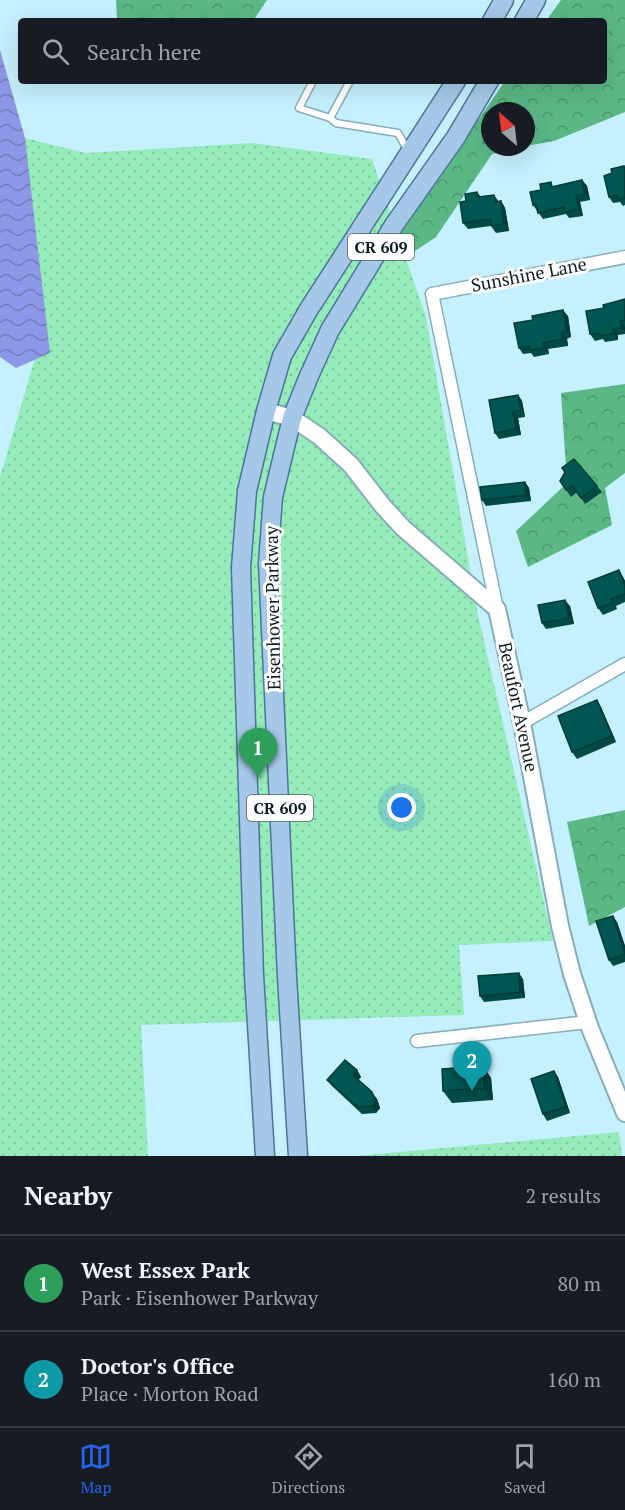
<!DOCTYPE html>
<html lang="en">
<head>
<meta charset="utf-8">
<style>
  :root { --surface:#171b24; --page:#20242c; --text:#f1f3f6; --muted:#9ea1a6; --line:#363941; --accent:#2563eb }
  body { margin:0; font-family:"PT Serif",serif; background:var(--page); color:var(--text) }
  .compass { position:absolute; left:481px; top:102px; width:54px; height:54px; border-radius:50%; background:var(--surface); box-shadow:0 6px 24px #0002; rotate:332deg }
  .you { position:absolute; left:402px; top:808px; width:21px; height:21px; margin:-15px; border:4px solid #fff; border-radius:50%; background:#1a73e8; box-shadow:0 0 0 9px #1a73e833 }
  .badge { display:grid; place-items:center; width:39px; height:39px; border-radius:50%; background:var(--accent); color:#fff; font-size:20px; font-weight:700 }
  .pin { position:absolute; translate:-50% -50px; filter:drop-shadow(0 2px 3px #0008) }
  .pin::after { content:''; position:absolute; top:32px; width:21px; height:18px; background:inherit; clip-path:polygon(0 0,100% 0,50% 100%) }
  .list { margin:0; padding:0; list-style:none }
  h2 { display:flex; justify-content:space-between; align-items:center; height:78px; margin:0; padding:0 24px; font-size:26px }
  h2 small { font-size:20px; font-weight:400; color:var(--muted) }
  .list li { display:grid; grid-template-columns:39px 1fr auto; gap:18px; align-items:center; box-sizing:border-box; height:96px; padding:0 24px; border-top:2px solid var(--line) }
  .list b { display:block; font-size:22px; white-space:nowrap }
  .list p { margin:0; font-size:20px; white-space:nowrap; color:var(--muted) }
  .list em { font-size:20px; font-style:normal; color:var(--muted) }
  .icon { flex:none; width:33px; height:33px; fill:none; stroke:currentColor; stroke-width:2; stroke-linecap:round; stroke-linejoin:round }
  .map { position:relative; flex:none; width:625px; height:1156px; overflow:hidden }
  .search { position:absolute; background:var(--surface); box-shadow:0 6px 24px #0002; left:18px; right:18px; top:18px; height:66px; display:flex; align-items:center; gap:15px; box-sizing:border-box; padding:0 21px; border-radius:6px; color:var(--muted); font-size:22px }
  .sheet { height:270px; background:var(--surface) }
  nav { display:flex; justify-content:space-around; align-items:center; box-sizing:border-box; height:84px; border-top:2px solid var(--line); background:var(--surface); font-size:16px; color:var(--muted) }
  nav a { display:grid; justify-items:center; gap:3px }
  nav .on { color:var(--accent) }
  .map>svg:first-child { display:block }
  .forest { fill:url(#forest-crowns) }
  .park { fill:url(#park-dots) }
  .water { fill:url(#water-waves) }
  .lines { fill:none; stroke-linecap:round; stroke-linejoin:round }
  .lane-casing { stroke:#85aeba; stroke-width:9 }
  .street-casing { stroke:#85aeba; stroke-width:15 }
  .secondary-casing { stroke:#85aeba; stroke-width:20 }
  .primary-casing { stroke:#4a7599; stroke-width:21 }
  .lane { stroke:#fff; stroke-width:6 }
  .street { stroke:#fff; stroke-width:12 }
  .secondary { stroke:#fff; stroke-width:16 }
  .primary { stroke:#a6c8e8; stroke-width:18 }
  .wall { fill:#014a46 }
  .shaded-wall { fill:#013c39 }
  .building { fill:#015651; stroke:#013c39; stroke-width:1.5 }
  .labels { text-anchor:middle; stroke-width:6; stroke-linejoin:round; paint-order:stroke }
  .shield { fill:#fff; stroke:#566265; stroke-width:1.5 }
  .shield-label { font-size:16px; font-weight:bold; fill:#0e1f23 }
  .street-label { font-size:18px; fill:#0e1f23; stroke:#fff }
</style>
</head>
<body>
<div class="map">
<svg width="625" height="1156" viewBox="0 0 625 1156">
  <defs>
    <pattern id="forest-crowns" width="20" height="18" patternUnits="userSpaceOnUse" patternTransform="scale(1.5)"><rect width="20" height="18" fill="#5bb885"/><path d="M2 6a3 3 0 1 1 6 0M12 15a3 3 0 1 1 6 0" fill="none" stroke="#4a956c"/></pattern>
    <pattern id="park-dots" width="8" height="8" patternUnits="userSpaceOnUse" patternTransform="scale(1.5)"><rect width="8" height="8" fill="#95ebb9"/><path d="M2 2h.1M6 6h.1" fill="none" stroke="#7fc99f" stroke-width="1.8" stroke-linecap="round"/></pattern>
    <pattern id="water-waves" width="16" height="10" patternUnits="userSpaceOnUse" patternTransform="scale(1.5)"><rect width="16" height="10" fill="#8d97e7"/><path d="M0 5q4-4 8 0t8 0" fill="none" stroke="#727bbb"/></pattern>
  </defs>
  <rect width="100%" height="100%" fill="#c5f0fd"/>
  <path class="forest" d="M116,0H267L253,21H117Z
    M561,0H625V112L554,141L526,146V111H490V147H523L492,154L436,237L400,261L340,336L400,234L505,81H604V21H546Z
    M625,384V473L605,488L612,525L528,567L516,531L567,483L561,393Z
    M625,810V907L589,926L567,822Z"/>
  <path class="park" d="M25,138L86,153L253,143L372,159L426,317L478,615L553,941L459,945L464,1015L141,1025L148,1156H0V477L36,355Z
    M619,1132L622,1156H356Z"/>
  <path class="water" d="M0,50L25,138L50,353L16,368L0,357Z"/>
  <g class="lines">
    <defs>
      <path id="lane" d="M313,81L299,108L330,118
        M350,81L330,118L336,123L398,133L407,149"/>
      <path id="street" d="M497,609L432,294L625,257
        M522,723L625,664
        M417,1041L588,1022"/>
      <path id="secondary" d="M266,411L292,418L319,436L351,465L382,505L403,528L497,609L522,723L560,926L572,974L590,1028L625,1113"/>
      <path id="primary" d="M492,21L504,0
        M524,21L536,0
        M265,1156L254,975L241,568L247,491L266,411L282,356L309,309L456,81
        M298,1156L287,977L268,563L273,497L292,418L309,376L330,330L394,225L456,137L489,81"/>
    </defs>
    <use href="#lane" class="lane-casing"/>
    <use href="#street" class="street-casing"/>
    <use href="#secondary" class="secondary-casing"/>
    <use href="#primary" class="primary-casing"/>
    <use href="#lane" class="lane"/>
    <use href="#street" class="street"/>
    <use href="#secondary" class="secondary"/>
    <use href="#primary" class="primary"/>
  </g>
  <path class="wall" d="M624,166L625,168V205L623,206L620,202L613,203L609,197L612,173Z
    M582,180L587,186L590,200L580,202L583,216L569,218L566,214L543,219L533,205L541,190L554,186Z
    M477,192L481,197L494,195L499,202L501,201L505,208L509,231L496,233L491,226L468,229L463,223L466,201Z
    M625,299V334L618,335V340L605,342L603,339L595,341L590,334L604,308Z
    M568,316L571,337L567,339L568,346L548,349L549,354L534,357L531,353L523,354L519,348Z
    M518,395L522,401L525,417L518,418L521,435L499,439L495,433Z
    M560,481L597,486L602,492L585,504L577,492L571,497Z
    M525,482L529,488L531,501L486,506L482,500Z
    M619,570L623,577L625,581V602L616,606L617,609L603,615L598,608Z
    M570,606L574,624L546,629L542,623Z
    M601,707L616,742L577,759L572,752Z
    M617,922L625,946V962L613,966L609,960Z
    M523,979L525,998L484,1002L480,996Z
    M483,1066L491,1078L493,1100L452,1103L443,1091Z
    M357,1070L361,1077L358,1080L377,1099L380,1108L376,1113L362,1114L332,1086L327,1080Z
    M554,1071L558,1077L570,1113L547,1121L543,1114Z"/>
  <path class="shaded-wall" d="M582,180L587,186L590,200L585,194Z
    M576,196L580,202L583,216L579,209Z
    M501,201L505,208L509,231L504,224Z
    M563,310L568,316L571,337L567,331Z
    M620,321L625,327V332L622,327Z
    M613,329L618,335V340L614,333Z
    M562,333L567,339L568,346L563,339Z
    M543,343L548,349L549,354L544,348Z
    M518,395L522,401L525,417L521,410Z
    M513,412L518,418L521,435L516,429Z
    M525,482L529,488L531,501L526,495Z
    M619,570L623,577L625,581V587Z
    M565,600L570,606L574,624L569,618Z
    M597,700L601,707L616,742L612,736Z
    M613,916L617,922L625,946V954Z
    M519,973L523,979L525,998L520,992Z
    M483,1066L491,1078L493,1100L484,1088Z
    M357,1070L361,1077L357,1081L353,1075Z
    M554,1071L558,1077L570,1113L566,1107Z
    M372,1092L377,1099L380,1108L376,1113L372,1106Z"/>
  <path class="building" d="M624,166L625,170V198L619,199L617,195L609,197L604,176L612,173L611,169Z
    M582,180L585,194L576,196L579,209L565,212L564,207L538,213L536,204L533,205L530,192L541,190L540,184L551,182L552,187Z
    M477,192L478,197L494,195L496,202L501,201L504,224L492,226L490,219L463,223L460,202L466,201L465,194Z
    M625,299V320L620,321L622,327L613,329L614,333L601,336L599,333L590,334L586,311L604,308L603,305Z
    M563,310L567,331L562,333L563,339L543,343L544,348L530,350L529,346L519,348L514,323L533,320L532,316Z
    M518,395L521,410L513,412L516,429L495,433L489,400Z
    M574,459L597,486L581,498L572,486L566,490L560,481L565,472L562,468Z
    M525,482L526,495L482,500L480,487Z
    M619,570L625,587V594L611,599L613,603L598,608L588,582Z
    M565,600L569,618L542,623L538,605Z
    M597,700L612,736L572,752L558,716Z
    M613,916L625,954L609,960L596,921Z
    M519,973L520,992L480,996L478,976Z
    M345,1060L357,1070L353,1075L372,1092L375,1102L372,1106L358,1107L327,1080Z
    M483,1066L484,1088L443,1091L442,1069Z
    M554,1071L566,1107L543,1114L531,1079Z"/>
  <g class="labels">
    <g class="shield">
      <rect x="348" y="234" width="66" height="26" rx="4.5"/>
      <rect x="247" y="795" width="66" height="26" rx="4.5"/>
    </g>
    <g class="shield-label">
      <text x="381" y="253">CR 609</text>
      <text x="280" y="814">CR 609</text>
    </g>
    <g class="street-label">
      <text transform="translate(529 275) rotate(-11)" y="6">Sunshine Lane</text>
      <text transform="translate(273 608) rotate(-91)" y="6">Eisenhower Parkway</text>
      <text transform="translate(518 707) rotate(78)" y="6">Beaufort Avenue</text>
    </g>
  </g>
</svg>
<svg class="compass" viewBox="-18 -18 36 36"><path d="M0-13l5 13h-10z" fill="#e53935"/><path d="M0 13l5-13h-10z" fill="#9ea1a6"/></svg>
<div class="you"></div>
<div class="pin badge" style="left:258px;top:778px;background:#2e9e5b">1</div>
<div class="pin badge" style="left:472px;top:1091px;background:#0f9aa8">2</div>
<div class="search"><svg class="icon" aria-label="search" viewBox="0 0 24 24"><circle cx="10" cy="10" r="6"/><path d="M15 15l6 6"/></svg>Search here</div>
</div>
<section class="sheet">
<h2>Nearby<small>2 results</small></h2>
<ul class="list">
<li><span class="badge" style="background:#2e9e5b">1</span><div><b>West Essex Park</b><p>Park · Eisenhower Parkway</p></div><em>80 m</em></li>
<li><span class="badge" style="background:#0f9aa8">2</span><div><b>Doctor's Office</b><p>Place · Morton Road</p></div><em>160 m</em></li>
</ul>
</section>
<nav>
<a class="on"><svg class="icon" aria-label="map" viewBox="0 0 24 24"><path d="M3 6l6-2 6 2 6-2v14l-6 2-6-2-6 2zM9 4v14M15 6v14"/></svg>Map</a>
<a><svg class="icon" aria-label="directions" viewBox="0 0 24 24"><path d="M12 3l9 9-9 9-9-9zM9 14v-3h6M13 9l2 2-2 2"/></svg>Directions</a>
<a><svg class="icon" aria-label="saved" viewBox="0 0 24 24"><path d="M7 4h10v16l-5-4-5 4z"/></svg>Saved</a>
</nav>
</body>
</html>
